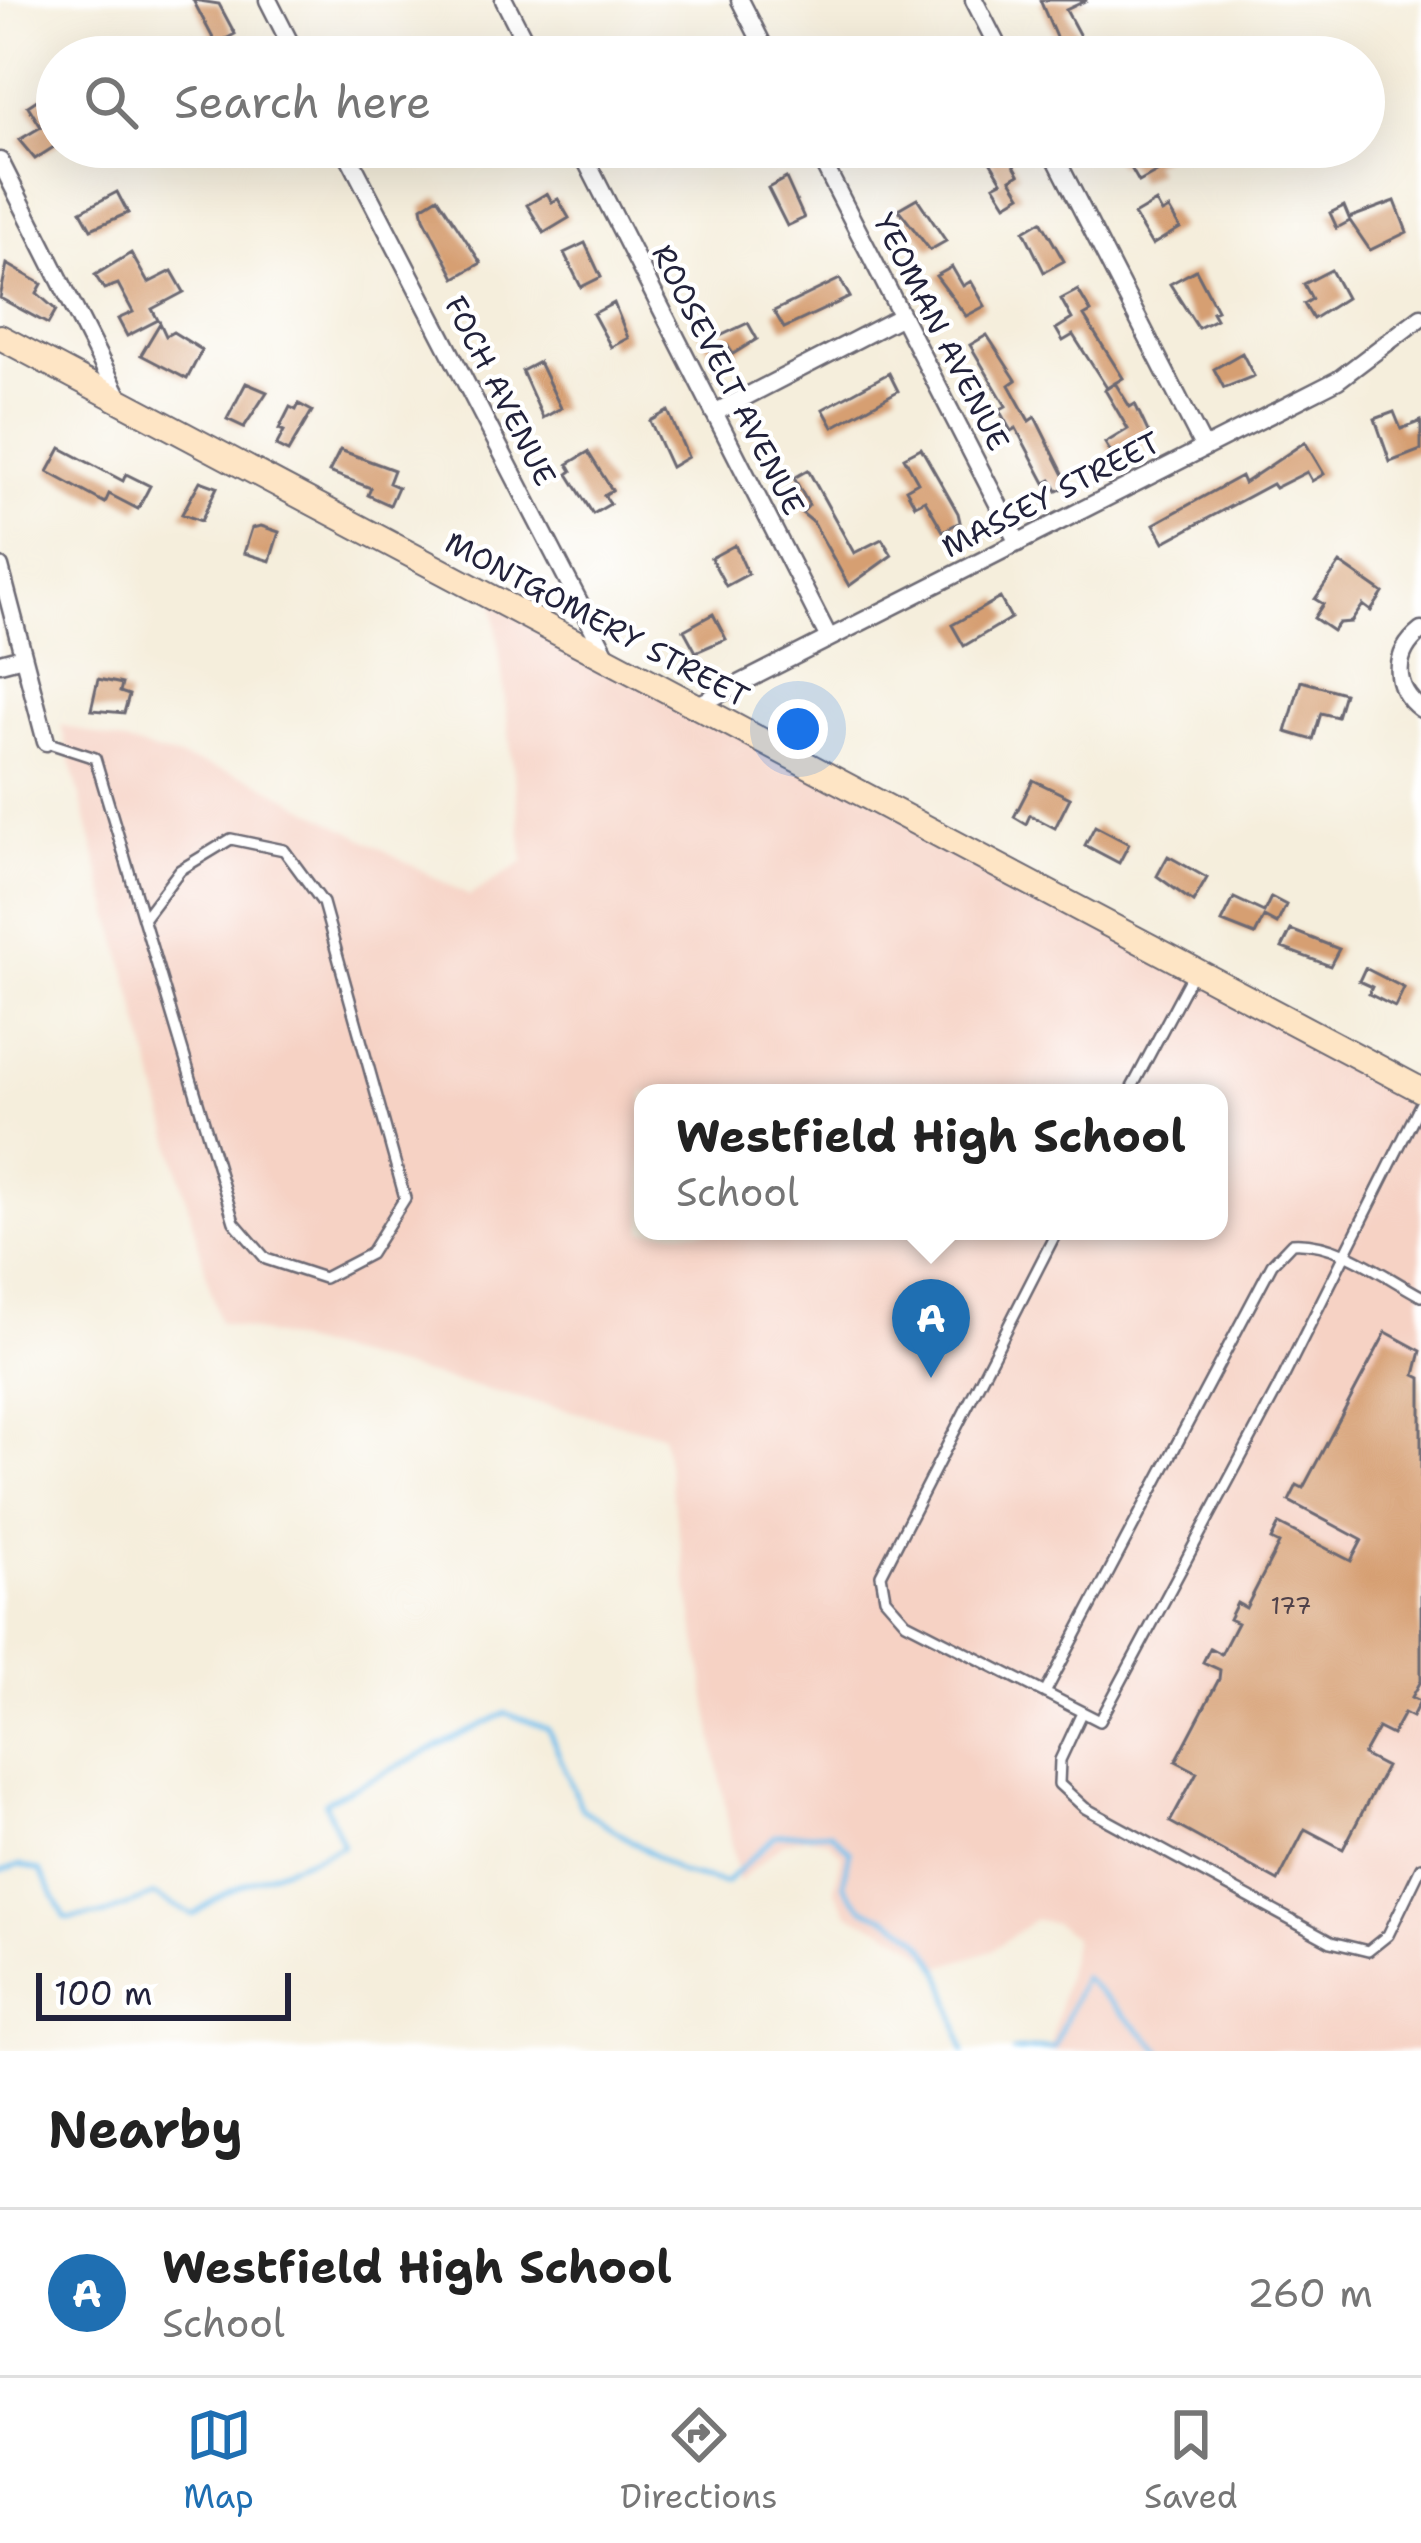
<!DOCTYPE html>
<html lang="en">
<head>
<meta charset="utf-8">
<style>
  :root { --surface:#fff; --page:#f2f2f2; --text:#222; --muted:#767676; --line:#e0e0e0; --accent:#1f6fb2 }
  body { margin:0; font-family:"Shantell Sans",sans-serif; background:var(--page); color:var(--text) }
  .scale { position:absolute; left:36px; bottom:30px; width:255px; box-sizing:border-box; padding-left:12px; border:6px solid #22223b; border-top:0; font-size:33px; line-height:42px; white-space:nowrap; color:#22223b; -webkit-text-stroke:9px #fff; paint-order:stroke }
  .you { position:absolute; left:798px; top:729px; width:42px; height:42px; margin:-30px; border:9px solid #fff; border-radius:50%; background:#1a73e8; box-shadow:0 0 0 18px #1a73e833 }
  .badge { display:grid; place-items:center; width:78px; height:78px; border-radius:50%; background:var(--accent); color:#fff; font-size:39px; font-weight:700 }
  .pin { position:absolute; translate:-50% -99px; filter:drop-shadow(0 3px 6px #0008) }
  .pin::after { content:''; position:absolute; top:63px; width:42px; height:36px; background:inherit; clip-path:polygon(0 0,100% 0,50% 100%) }
  .popup { position:absolute; left:634px; top:1084px; width:594px; height:156px; box-sizing:border-box; display:grid; place-content:center; border-radius:24px; background:var(--surface); filter:drop-shadow(0 3px 9px #0005); font-size:39px; white-space:nowrap; color:var(--muted) }
  .popup b { font-size:45px; color:var(--text) }
  .popup::after { content:''; position:absolute; left:50%; top:100%; margin-left:-24px; border:24px solid transparent; border-top-color:var(--surface) }
  .list { margin:0; padding:0; list-style:none }
  h2 { display:flex; justify-content:space-between; align-items:center; height:156px; margin:0; padding:0 48px; font-size:51px }
  h2 small { font-size:39px; font-weight:400; color:var(--muted) }
  .list li { display:grid; grid-template-columns:78px 1fr auto; gap:36px; align-items:center; box-sizing:border-box; height:168px; padding:0 48px; border-top:3px solid var(--line) }
  .list b { display:block; font-size:45px; white-space:nowrap }
  .list p { margin:0; font-size:39px; white-space:nowrap; color:var(--muted) }
  .list em { font-size:39px; font-style:normal; color:var(--muted) }
  .icon { flex:none; width:66px; height:66px; fill:none; stroke:currentColor; stroke-width:2; stroke-linecap:round; stroke-linejoin:round }
  .map { position:relative; flex:none; width:1421px; height:2051px; overflow:hidden }
  .search { position:absolute; background:var(--surface); box-shadow:0 12px 48px #0002; left:36px; right:36px; top:36px; height:132px; display:flex; align-items:center; gap:30px; box-sizing:border-box; padding:0 42px; border-radius:66px; color:var(--muted); font-size:45px }
  .sheet { height:324px; background:var(--surface) }
  nav { display:flex; justify-content:space-around; align-items:center; box-sizing:border-box; height:168px; border-top:3px solid var(--line); background:var(--surface); font-size:33px; color:var(--muted) }
  nav a { display:grid; justify-items:center; gap:6px }
  nav .on { color:var(--accent) }
  .map>svg:first-child { display:block }
  .built { fill:#f6d2c4; fill-rule:evenodd }
  .lines { fill:none; stroke-linecap:round; stroke-linejoin:round }
  .stream { stroke:#72bfec; stroke-width:4.5 }
  .building { fill:#d69f72 }
  .lane-casing { stroke:#6c6973; stroke-width:14 }
  .street-casing { stroke:#6c6973; stroke-width:21 }
  .secondary-casing { stroke:#6c6973; stroke-width:28 }
  .lane { stroke:#fff; stroke-width:9 }
  .street { stroke:#fff; stroke-width:16 }
  .secondary { stroke:#fee5c5; stroke-width:24 }
  .labels { text-anchor:middle; stroke-width:9; stroke-linejoin:round; paint-order:stroke }
  .number-label { font-size:24px; fill:#4f4149 }
  .street-label { font-size:30px; fill:#22223b; stroke:#fff }
</style>
</head>
<body>
<div class="map">
<svg width="1421" height="2051" viewBox="0 0 1421 2051">
  <rect width="100%" height="100%" fill="#fff"/>
  <filter id="ink" filterUnits="userSpaceOnUse"><feTurbulence type="fractalNoise" baseFrequency=".00833" numOctaves="2"/><feDisplacementMap in="SourceGraphic" scale="24" xChannelSelector="R" yChannelSelector="G"/><feConvolveMatrix kernelMatrix="1 2 1 2 8 2 1 2 1" color-interpolation-filters="sRGB"/></filter>
  <filter id="wash" filterUnits="userSpaceOnUse"><feTurbulence type="fractalNoise" baseFrequency=".004" numOctaves="4" result="noise"/><feDisplacementMap in="SourceGraphic" scale="48" xChannelSelector="R" yChannelSelector="G"/><feGaussianBlur stdDeviation="2.7" result="paint"/><feColorMatrix in="noise" values="0 0 0 0 0 0 0 0 0 0 0 0 0 0 0 0 0 1.4 0 .05"/><feComposite in="paint" operator="in"/></filter>
  <g filter="url(#wash)">
    <rect width="100%" height="100%" fill="#f5eedc"/>
    <path class="built" d="M493,597L1421,1089V2051H1049L1074,1938L1055,1924L1034,1920L992,1950L941,1967L901,1937L848,1914L834,1889L842,1855L827,1840L806,1837L783,1843L738,1882L662,1434L219,1322L61,725L251,778L469,896L524,862ZM643,1093H1219V1231H643Z"/>
    <g class="lines">
      <path class="stream" d="M0,1872L20,1865L40,1871L66,1919L106,1914L154,1895L193,1915C238,1878 291,1870 343,1845L325,1802L506,1713L548,1729L582,1809L681,1873L725,1883L776,1835L830,1832L850,1852L843,1884C865,1919 872,1907 902,1926C945,1952 951,2007 964,2051
        M1013,2051L1054,2047L1083,1977L1162,2051"/>
    </g>
    <g id="blocks">
      <path class="building" d="M193,0L219,4L235,34L216,44Z
        M1040,0H1087L1066,10L1081,38L1061,49Z
        M46,94L57,103V145L35,159L19,140L41,127L28,106Z
        M1108,147H1177L1152,163L1157,172L1139,182L1127,161L1119,166Z
        M1006,151L1019,174L1011,179L1021,195L1006,204L994,185L1002,181L990,161Z
        M786,178L804,218L787,226L768,188Z
        M117,192L128,213L91,229L81,211Z
        M547,193L552,202L558,199L569,218L544,233L527,205Z
        M438,197L481,263L455,278L424,218L422,207Z
        M917,198L946,241L930,250L898,209Z
        M1395,201L1407,232L1370,250L1350,221L1337,228L1330,213L1344,206L1349,218Z
        M1156,202L1162,213L1169,209L1180,228L1152,245L1134,215Z
        M1041,221L1064,261L1044,272L1024,231Z
        M585,243L601,277L581,287L564,253Z
        M131,253L148,283L172,271L184,292L152,309L158,320L127,336L118,319L133,312L118,284L104,289L95,275Z
        M7,264L42,284L37,293L56,310L48,324L0,298Z
        M952,267L963,286L971,281L985,306L966,316L936,276Z
        M1196,270L1217,310L1212,312L1216,319L1198,328L1170,284Z
        M1331,270L1346,298L1313,319L1304,304L1312,299L1304,284Z
        M840,279L850,297L784,328L774,311Z
        M1078,290L1091,312L1084,316L1123,378L1107,388L1073,335L1063,341L1056,329L1072,319L1061,299Z
        M614,303L628,338L611,347L593,314Z
        M160,323L166,336L173,332L202,350L187,379L141,355Z
        M713,323L720,336L748,323L757,339L733,354L728,346L712,355L699,332Z
        M987,335L1016,380L1009,385L1029,421L1035,417L1069,485L1057,491L1051,480L1045,483L1016,428L1011,431L999,410L1006,406L970,345Z
        M1242,353L1254,376L1224,388L1214,369Z
        M539,362L561,408L543,418L522,371Z
        M889,373L898,391L833,427L823,409Z
        M246,383L267,392L244,427L227,419Z
        M1115,383L1130,407L1135,404L1151,438L1115,459L1105,443L1128,429L1105,390Z
        M299,404L312,411L288,452L276,446L284,431L279,429L290,407L296,410Z
        M668,411L688,457L671,467L650,421Z
        M1394,412L1401,429L1421,421V450L1390,462L1375,419Z
        M1305,442L1324,474L1312,481L1307,472L1275,488L1272,484L1164,542L1154,524L1241,476L1244,483Z
        M61,448L123,481L126,474L150,486L138,509L109,494L105,503L48,472Z
        M921,448L958,513L960,522L943,531L925,500L915,505L906,489L918,482L904,457Z
        M340,450L394,470L389,483L398,487L390,505L368,495L371,488L329,472Z
        M588,452L612,490L604,495L610,504L593,514L568,474L572,471L568,464Z
        M808,470L854,553L882,539L892,555L849,586L813,522L802,513L809,505L794,478Z
        M200,481L217,487L201,521L182,514Z
        M261,526L279,532L270,561L244,553L252,528Z
        M735,545L748,574L726,586L711,558Z
        M1340,563L1383,593L1371,611L1363,605L1351,622L1339,623L1333,631L1314,618L1323,604L1315,599Z
        M1000,598L1011,618L964,646L952,625Z
        M713,614L726,639L696,652L684,630Z
        M98,679L122,684L120,692L129,695L124,713L91,710Z
        M1301,681L1344,693L1337,717L1321,713L1313,740L1286,732Z
        M1033,780L1070,798L1055,828L1030,815L1026,824L1014,817Z
        M1095,826L1129,844L1119,863L1085,845Z
        M1168,856L1207,878L1193,902L1157,876Z
        M1271,897L1286,905L1277,924L1264,917L1255,935L1222,922L1234,898L1264,912Z
        M1291,930L1339,949L1330,966L1282,948Z
        M1365,968L1404,988L1395,1007L1369,994L1372,987L1359,981Z
        M1386,1332L1421,1351L1415,1375L1421,1378V1681L1412,1697L1420,1701L1412,1717L1404,1713L1392,1735L1378,1728L1363,1755L1386,1767L1343,1849L1305,1829L1278,1881L1170,1822L1197,1772L1176,1761L1219,1679L1220,1670L1203,1662L1210,1648L1221,1654L1237,1623L1229,1619L1237,1603L1246,1608L1279,1544L1271,1540L1279,1524L1351,1561L1362,1540L1289,1501L1297,1485L1303,1488Z"/>
    </g>
  </g>
  <g filter="url(#ink)">
    <use href="#blocks" fill-opacity="0" stroke="#6c6973" stroke-width="3"/>
    <g class="lines">
      <defs>
        <path id="lane" d="M46,742L95,758L234,1222L266,1259L324,1278L370,1254L405,1198L323,903L284,850L231,839L180,870L143,919
          M1129,1093L1194,971
          M1057,1231L881,1575L885,1598L906,1622L1100,1721L1279,1386L1421,1103
          M1045,1693L1272,1264L1292,1243C1337,1240 1382,1275 1421,1296
          M1082,1713L1060,1760L1059,1784L1085,1808L1331,1942L1368,1951L1388,1935L1421,1867"/>
        <path id="street" d="M268,0L297,57
          M504,0L533,57
          M740,0L769,57
          M974,0L1003,57
          M344,147L608,658
          M579,147L829,638
          M815,147L1018,543
          M1050,147L1204,448
          M0,161L121,401
          M714,413L902,316
          M0,567L46,742
          M1421,631C1393,653 1392,687 1421,709
          M0,663L23,657
          M696,706L1338,380L1421,317"/>
        <path id="secondary" d="M0,337L1421,1090"/>
      </defs>
      <use href="#lane" class="lane-casing"/>
      <use href="#street" class="street-casing"/>
      <use href="#secondary" class="secondary-casing"/>
      <use href="#lane" class="lane"/>
      <use href="#street" class="street"/>
      <use href="#secondary" class="secondary"/>
    </g>
  </g>
  <g class="labels">
    <g class="number-label">
      <text x="1291" y="1614">177</text>
    </g>
    <g class="street-label">
      <text transform="translate(941 332) rotate(63)" y="10">YEOMAN AVENUE</text>
      <text transform="translate(728 380) rotate(63)" y="10">ROOSEVELT AVENUE</text>
      <text transform="translate(500 391) rotate(63)" y="10">FOCH AVENUE</text>
      <text transform="translate(1051 495) rotate(-27)" y="10">MASSEY STREET</text>
      <text transform="translate(597 620) rotate(28)" y="10">MONTGOMERY STREET</text>
    </g>
  </g>
</svg>
<div class="scale">100 m</div>
<div class="you"></div>
<div class="pin badge" style="left:931px;top:1378px">A</div>
<div class="popup"><b>Westfield High School</b>School</div>
<div class="search"><svg class="icon" aria-label="search" viewBox="0 0 24 24"><circle cx="10" cy="10" r="6"/><path d="M15 15l6 6"/></svg>Search here</div>
</div>
<section class="sheet">
<h2>Nearby<small></small></h2>
<ul class="list">
<li><span class="badge">A</span><div><b>Westfield High School</b><p>School</p></div><em>260 m</em></li>
</ul>
</section>
<nav>
<a class="on"><svg class="icon" aria-label="map" viewBox="0 0 24 24"><path d="M3 6l6-2 6 2 6-2v14l-6 2-6-2-6 2zM9 4v14M15 6v14"/></svg>Map</a>
<a><svg class="icon" aria-label="directions" viewBox="0 0 24 24"><path d="M12 3l9 9-9 9-9-9zM9 14v-3h6M13 9l2 2-2 2"/></svg>Directions</a>
<a><svg class="icon" aria-label="saved" viewBox="0 0 24 24"><path d="M7 4h10v16l-5-4-5 4z"/></svg>Saved</a>
</nav>
</body>
</html>
